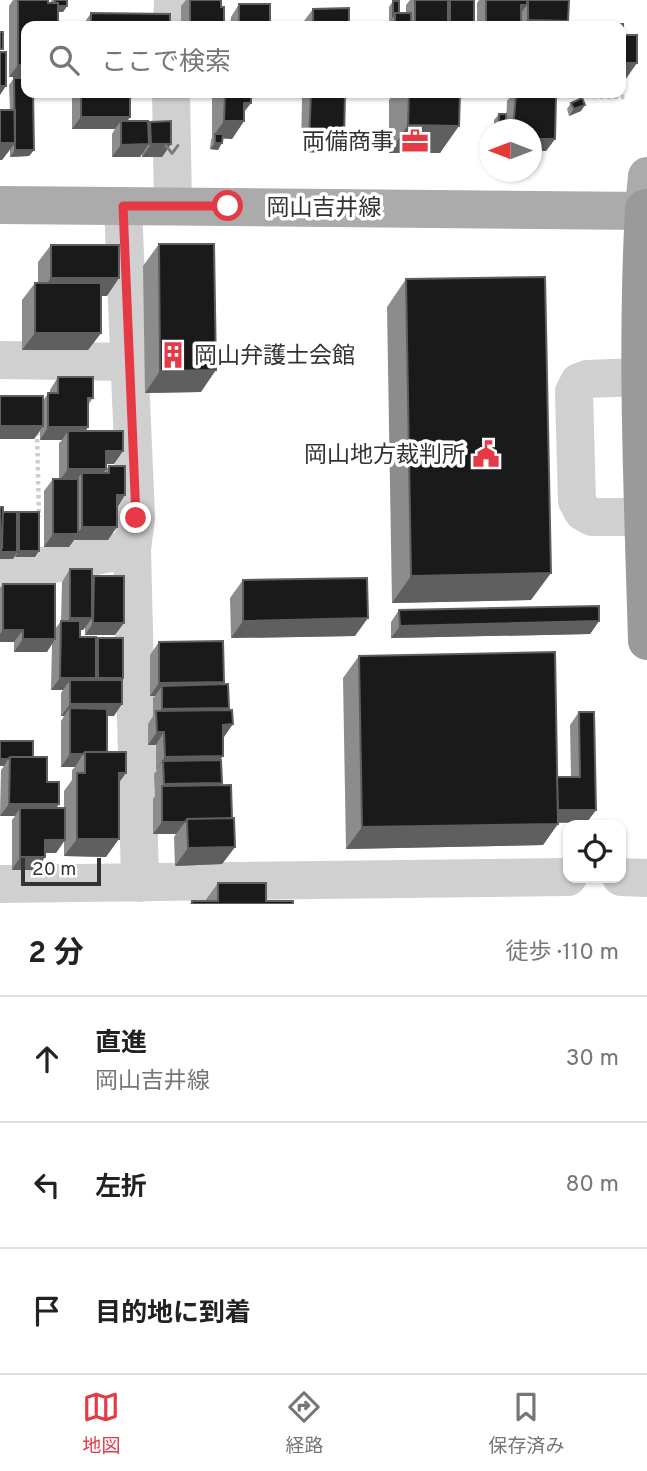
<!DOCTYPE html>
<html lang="ja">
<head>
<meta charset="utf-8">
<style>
  :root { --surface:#fff; --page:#f2f2f2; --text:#222; --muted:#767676; --line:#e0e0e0; --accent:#e63946 }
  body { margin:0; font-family:Overpass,"Noto Sans JP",sans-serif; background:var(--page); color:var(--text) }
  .controls { position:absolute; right:21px; bottom:21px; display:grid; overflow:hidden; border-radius:14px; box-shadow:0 2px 5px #0004 }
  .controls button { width:63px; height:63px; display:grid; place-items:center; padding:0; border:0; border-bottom:2px solid var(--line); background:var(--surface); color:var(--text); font:35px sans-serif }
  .compass { position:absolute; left:479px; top:119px; width:63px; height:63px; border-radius:50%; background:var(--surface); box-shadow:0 2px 5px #0004; rotate:270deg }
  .scale { position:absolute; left:21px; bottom:18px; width:80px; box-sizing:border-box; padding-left:7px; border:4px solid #333; border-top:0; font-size:19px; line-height:24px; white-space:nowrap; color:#333; -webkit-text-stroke:5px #fff; paint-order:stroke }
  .stop { position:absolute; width:21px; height:21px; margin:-16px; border:5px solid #e63946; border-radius:50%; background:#fff }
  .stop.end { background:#e63946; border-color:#fff; box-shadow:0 2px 7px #0008 }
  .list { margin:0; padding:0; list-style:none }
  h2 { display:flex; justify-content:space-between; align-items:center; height:91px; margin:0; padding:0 28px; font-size:30px }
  h2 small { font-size:23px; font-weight:400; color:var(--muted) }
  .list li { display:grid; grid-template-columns:46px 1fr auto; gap:21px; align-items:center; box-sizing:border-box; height:126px; padding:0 28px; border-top:2px solid var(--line) }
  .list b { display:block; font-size:26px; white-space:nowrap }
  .list p { margin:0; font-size:23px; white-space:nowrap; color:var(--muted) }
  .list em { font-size:23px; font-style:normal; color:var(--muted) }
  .icon { flex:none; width:38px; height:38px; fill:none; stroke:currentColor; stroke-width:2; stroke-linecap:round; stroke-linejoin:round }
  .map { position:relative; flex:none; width:647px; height:904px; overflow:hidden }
  .search { position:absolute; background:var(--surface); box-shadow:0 2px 5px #0004; left:21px; right:21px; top:21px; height:77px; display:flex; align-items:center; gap:18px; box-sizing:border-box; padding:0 24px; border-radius:14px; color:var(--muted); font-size:26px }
  .sheet { height:469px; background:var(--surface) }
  nav { display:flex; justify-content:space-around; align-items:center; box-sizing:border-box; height:98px; border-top:2px solid var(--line); background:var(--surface); font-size:19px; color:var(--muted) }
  nav a { display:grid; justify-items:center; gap:4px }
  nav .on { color:var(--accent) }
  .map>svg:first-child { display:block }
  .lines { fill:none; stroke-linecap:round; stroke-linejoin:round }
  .path { stroke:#cdcdcd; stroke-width:4.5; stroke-dasharray:3.5 3.5; stroke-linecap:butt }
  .minor { stroke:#d0d0d0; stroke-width:38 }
  .major { stroke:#ababab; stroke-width:38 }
  .highway { stroke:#9a9a9a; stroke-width:38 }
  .wall { fill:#8c8c8c }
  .shaded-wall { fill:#5f5f5f }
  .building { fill:#1a1a1a; stroke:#5f5f5f; stroke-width:2 }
  .oneway { stroke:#7a7a7a }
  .route { stroke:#e63946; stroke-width:9 }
  .labels { text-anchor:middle; stroke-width:7; stroke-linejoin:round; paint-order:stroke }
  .poi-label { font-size:23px; fill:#333; stroke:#fff; text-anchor:end }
  .street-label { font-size:23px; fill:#333; stroke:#fff }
</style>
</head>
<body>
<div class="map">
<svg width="647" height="904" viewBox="0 0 647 904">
  <rect width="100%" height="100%" fill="#fff"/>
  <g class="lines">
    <path class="path" d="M456,94L517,95
      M530,95L627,97
      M37,432L39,517"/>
    <path class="minor" d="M172,26L173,0
      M171,93L173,206
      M123,206L136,518L132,549L140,883
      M0,360L131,362
      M639,377L587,379L579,382L574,392L577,501L583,512L592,517H644
      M0,574L132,549
      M621,877L647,878
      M0,884L568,877"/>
    <path class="major" d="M0,205L647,211
      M644,209L647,176"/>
    <path class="highway" d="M647,208L644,209C636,354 643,497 647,641"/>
  </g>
  <path class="wall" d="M13,0H48V3H50L52,0H67V6L63,12H58V22L55,26H26V77H9V6Z
    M186,0H221V7L224,25L230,26H181V6Z
    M410,0H474V26H387L389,22V7L393,1L399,13H406V5Z
    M479,0H569L565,26H477V3Z
    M239,4L270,26H230L231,17Z
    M313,9L349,26H304V21Z
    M91,13L170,26H82Z
    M14,78L34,150L29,156L10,157V149L2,160H0L10,110L9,85Z
    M72,93H130V117L127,121L149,124L150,122L171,144L162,157H142V154L140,157H112V134L115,129H72Z
    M216,93H251L244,112V121L232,139L223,138L218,150L210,149L211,140L212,138V97Z
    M306,93H345L344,141L335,153L301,152L302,98Z
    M395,93H460L440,153H389V100Z
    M513,93H533V96L555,139L546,151H531V130H494V120L499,114L506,125L507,101Z
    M571,103L581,111L569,116L567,109Z
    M159,244L201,392L145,393L143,266Z
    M51,245L107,296H101V333L88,350H22V300L35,283H38V262Z
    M406,279L531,600L392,603L387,307Z
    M58,377L93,398L88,405V427L86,431L114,464H106V469L103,473L109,466L117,507L108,540H74L69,547H44V491L53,479H59V443L62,440H40V431L34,439H0L43,401L48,393H50V390Z
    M0,507L3,512L17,515L19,512L35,557L15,556L13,559H0Z
    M70,569L92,579L94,576L115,635H85V628L83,630H80V637L96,642L98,638L123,678L114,716H107V752L119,783L106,857L64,856V841L56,853H45V857L36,870H12V820L15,816H0L1,770L4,766H0V741L33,757L47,782L56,808H64V791L72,780V770L75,767H61V721L64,716H61V693L63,690H51L52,644L47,652H14V642H0V588L3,584L55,629L61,621L62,582Z
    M243,580L355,636L231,638L230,598Z
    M399,610L599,621L590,634L391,638V622Z
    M159,642L224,682L223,684L229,708L227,710L224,737H223V756L220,760V785L232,818L235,847L222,864L175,866L174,837L176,834H153V799L155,796L154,774L157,770H156V745H148V724L153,716V698L155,696H150V655Z
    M359,656L557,777H571L570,725L579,712L596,810L587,822L558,823L543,845L346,849L343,678Z
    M218,883L266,901L293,904H190L192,901H205Z"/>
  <path class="shaded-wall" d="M521,5H527L518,17Z
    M55,6H67L63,12H51Z
    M528,20L568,21L565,26H523Z
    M439,23H448L445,26H437Z
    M621,63H637L621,86Z
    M18,65H26V77H9Z
    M0,86H6L0,95Z
    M244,103H251L238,120Z
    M585,105L581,111L569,116L574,109Z
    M81,117H130L122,129L121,121L115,129H72Z
    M224,121H244L232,139L215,138V134L212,138Z
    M408,125L459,126L440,153H389Z
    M531,139H555L546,151H531Z
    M309,140L344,141L335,153L301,152Z
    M0,143H15L2,160H0Z
    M215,143H222L218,150L210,149Z
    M149,144L140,157H112L121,145Z
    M151,144H171L162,157H142Z
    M15,150H34L29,156L10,157Z
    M51,278H119L107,296H38Z
    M35,333H101L88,350H22Z
    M216,370L201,392L145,393L160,371Z
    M0,426H43L34,439H0Z
    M48,427H88L79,440L68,431L62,440H40Z
    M106,451H123L114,464H98Z
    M68,469H106L98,481L82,473L76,481H59Z
    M117,495H125L117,508Z
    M82,527H117L108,540H74L69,547H44L53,534H77Z
    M19,551H39L35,557H15Z
    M1,552H17L13,559H0V554Z
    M551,573L531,600L392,603L411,576Z
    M70,618H92L83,630H61Z
    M368,618L355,636L231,638L243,621Z
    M599,621L590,634L391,638L400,626Z
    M93,623H124L115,635H85Z
    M3,630H23L14,642H0V634Z
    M23,639H55L47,652H14Z
    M60,678H96L87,690L70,680L63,690H51Z
    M98,678H123L114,691H89Z
    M224,682L216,694L162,686L155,696H150L159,683Z
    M70,704H122L114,716H70V708L64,716H61Z
    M229,708L220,720L157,717L162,709Z
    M233,724L224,737H214L223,725Z
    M157,732H164L156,745H148Z
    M70,754H83L75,767H61Z
    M223,756L214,768L163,761L156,770L165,757Z
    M0,759H8L4,766H0Z
    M119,773H126L113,791Z
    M222,783L213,796L162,787L164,784Z
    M9,804H59L51,816L20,808L15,816H0Z
    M596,810L587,822L542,823L551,811Z
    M162,822H185L176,834H153Z
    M558,824L543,845L346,849L362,827Z
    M77,839H119L106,857L64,856Z
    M45,840H65L56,853H36Z
    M235,847L222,864L175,866L188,848Z
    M20,857H45L36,870H12Z"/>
  <path class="building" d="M18,0H48V3H58V22H54V26H26V65H18Z
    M55,0H67V6H58V3H55Z
    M190,0H221V7H224V25H230V26H190Z
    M415,0H448V23H439V26H415Z
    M450,0H474V26H450Z
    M486,0H527V5H521V26H486Z
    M528,0H569L568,21L528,20Z
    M393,1H399V13H395L393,16Z
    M239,4H270V26H239Z
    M349,8V26H313V9Z
    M91,13L170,14V26H91Z
    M395,13H411V26H395Z
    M595,24H623V35H621V26H595Z
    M0,32H3V49H0Z
    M621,35H637V63H621Z
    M0,52H6V86H0Z
    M14,78H26V93H33L34,150H15Z
    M81,93H130V117H81Z
    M225,93H251V103H244V121H224Z
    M311,93H345L344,141L309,140Z
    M409,93H460L459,126L408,125Z
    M516,93H533V96L556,97L555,139H531V130H513Z
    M582,98L585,105L574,109L571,103Z
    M0,110H15V143H0Z
    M499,114H506V130H499Z
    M121,121H148L149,144L121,145Z
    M171,121V144H151L150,122Z
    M215,134H223L222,143H215Z
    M159,244H214L216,370L160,371Z
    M51,245H119V278H51Z
    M545,277L551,573L411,576L406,279Z
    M35,283H101V333H35Z
    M58,377H93V398H88V427H48V393H58Z
    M0,396H43V426H0Z
    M68,431H123V451H106V469H68Z
    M109,466H125V495H117V527H82V473H109Z
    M53,479H78V534H53Z
    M0,507H3L2,548H0Z
    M3,512H17V552H1Z
    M19,512H39V551H19Z
    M70,569H92V618H70Z
    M94,576H124V623H93Z
    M367,578L368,618L243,621V580Z
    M3,584H55V639H23V630H3Z
    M599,606V621L400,626L399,610Z
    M61,621H80V637H96V678H60Z
    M98,638H123V678H98Z
    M223,641L224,682L159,683V642Z
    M555,652L558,824L362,827L359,656Z
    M70,680H122V704H70Z
    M228,684L229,708L162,709V686Z
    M70,708L107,709V752H85L83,754H70Z
    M232,710L233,724L223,725V756L165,757L164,732H157L156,711Z
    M579,712H594L596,810H558L557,777H580Z
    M0,741H33V757H10L8,759H0Z
    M85,752H126V773H119V839H77V773H85Z
    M10,757H47V782H59V804H9Z
    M221,760L222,783L164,784L163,761Z
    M231,785L232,818L187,819L185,822H162V786Z
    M20,808H65V840H45V857H20Z
    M234,818L235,847L188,848L187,819Z
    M218,883H266V901H293V904H192V901H218Z"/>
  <defs><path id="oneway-chevron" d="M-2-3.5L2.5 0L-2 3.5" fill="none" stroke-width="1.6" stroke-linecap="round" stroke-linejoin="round" transform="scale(1.75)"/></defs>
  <use class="oneway" href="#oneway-chevron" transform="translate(172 149) rotate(89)"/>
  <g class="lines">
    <path class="route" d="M136,518L123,206H228"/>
  </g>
  <defs>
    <symbol id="office-bare" viewBox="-9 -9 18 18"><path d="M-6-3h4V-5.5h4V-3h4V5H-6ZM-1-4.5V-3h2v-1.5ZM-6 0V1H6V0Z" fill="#e63946" stroke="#fff" stroke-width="2.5" paint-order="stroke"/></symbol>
    <symbol id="building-bare" viewBox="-9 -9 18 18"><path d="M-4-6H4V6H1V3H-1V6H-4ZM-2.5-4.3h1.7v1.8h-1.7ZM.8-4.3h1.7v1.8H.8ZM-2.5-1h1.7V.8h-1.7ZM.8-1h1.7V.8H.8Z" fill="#e63946" stroke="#fff" stroke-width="2.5" paint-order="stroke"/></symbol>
    <symbol id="civic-bare" viewBox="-9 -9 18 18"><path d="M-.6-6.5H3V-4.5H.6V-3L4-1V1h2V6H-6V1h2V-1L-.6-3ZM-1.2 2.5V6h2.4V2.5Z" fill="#e63946" stroke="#fff" stroke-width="2.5" paint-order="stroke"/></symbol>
  </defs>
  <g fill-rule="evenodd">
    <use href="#office-bare" x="396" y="122" width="38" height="38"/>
    <use href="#building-bare" x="154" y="336" width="38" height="38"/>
    <use href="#civic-bare" x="467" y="435" width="38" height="38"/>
  </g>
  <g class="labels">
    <g class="poi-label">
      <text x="394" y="149">両備商事</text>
      <text x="194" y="363" text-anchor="start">岡山弁護士会館</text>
      <text x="465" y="462">岡山地方裁判所</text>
    </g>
    <g class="street-label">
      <text x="324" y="215">岡山吉井線</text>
    </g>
  </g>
</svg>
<div class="controls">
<button><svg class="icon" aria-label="locate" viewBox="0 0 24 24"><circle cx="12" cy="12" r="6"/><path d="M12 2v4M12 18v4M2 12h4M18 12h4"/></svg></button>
</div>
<svg class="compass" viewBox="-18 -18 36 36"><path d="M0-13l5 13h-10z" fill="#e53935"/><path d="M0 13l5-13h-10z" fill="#767676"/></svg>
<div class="scale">20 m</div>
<div class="stop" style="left:228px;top:206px"></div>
<div class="stop end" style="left:136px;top:518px"></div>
<div class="search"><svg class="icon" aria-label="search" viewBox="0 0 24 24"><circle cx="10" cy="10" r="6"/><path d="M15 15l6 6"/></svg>ここで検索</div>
</div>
<section class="sheet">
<h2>2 分<small>徒歩 · 110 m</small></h2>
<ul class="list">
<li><svg class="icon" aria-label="ahead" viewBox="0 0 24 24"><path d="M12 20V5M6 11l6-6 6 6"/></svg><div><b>直進</b><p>岡山吉井線</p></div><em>30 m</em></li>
<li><svg class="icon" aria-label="left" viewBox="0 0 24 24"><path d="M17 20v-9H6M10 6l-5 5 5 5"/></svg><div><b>左折</b></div><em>80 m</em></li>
<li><svg class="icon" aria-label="arrive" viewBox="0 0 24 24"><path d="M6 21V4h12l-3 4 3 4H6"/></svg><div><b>目的地に到着</b></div></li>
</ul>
</section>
<nav>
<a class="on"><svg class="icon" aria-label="map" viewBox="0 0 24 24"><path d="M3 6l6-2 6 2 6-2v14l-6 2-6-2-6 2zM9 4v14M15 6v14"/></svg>地図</a>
<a><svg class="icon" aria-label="directions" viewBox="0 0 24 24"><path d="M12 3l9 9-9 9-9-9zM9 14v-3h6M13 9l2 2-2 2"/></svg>経路</a>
<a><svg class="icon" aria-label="saved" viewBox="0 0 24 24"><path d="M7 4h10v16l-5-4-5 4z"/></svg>保存済み</a>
</nav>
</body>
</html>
